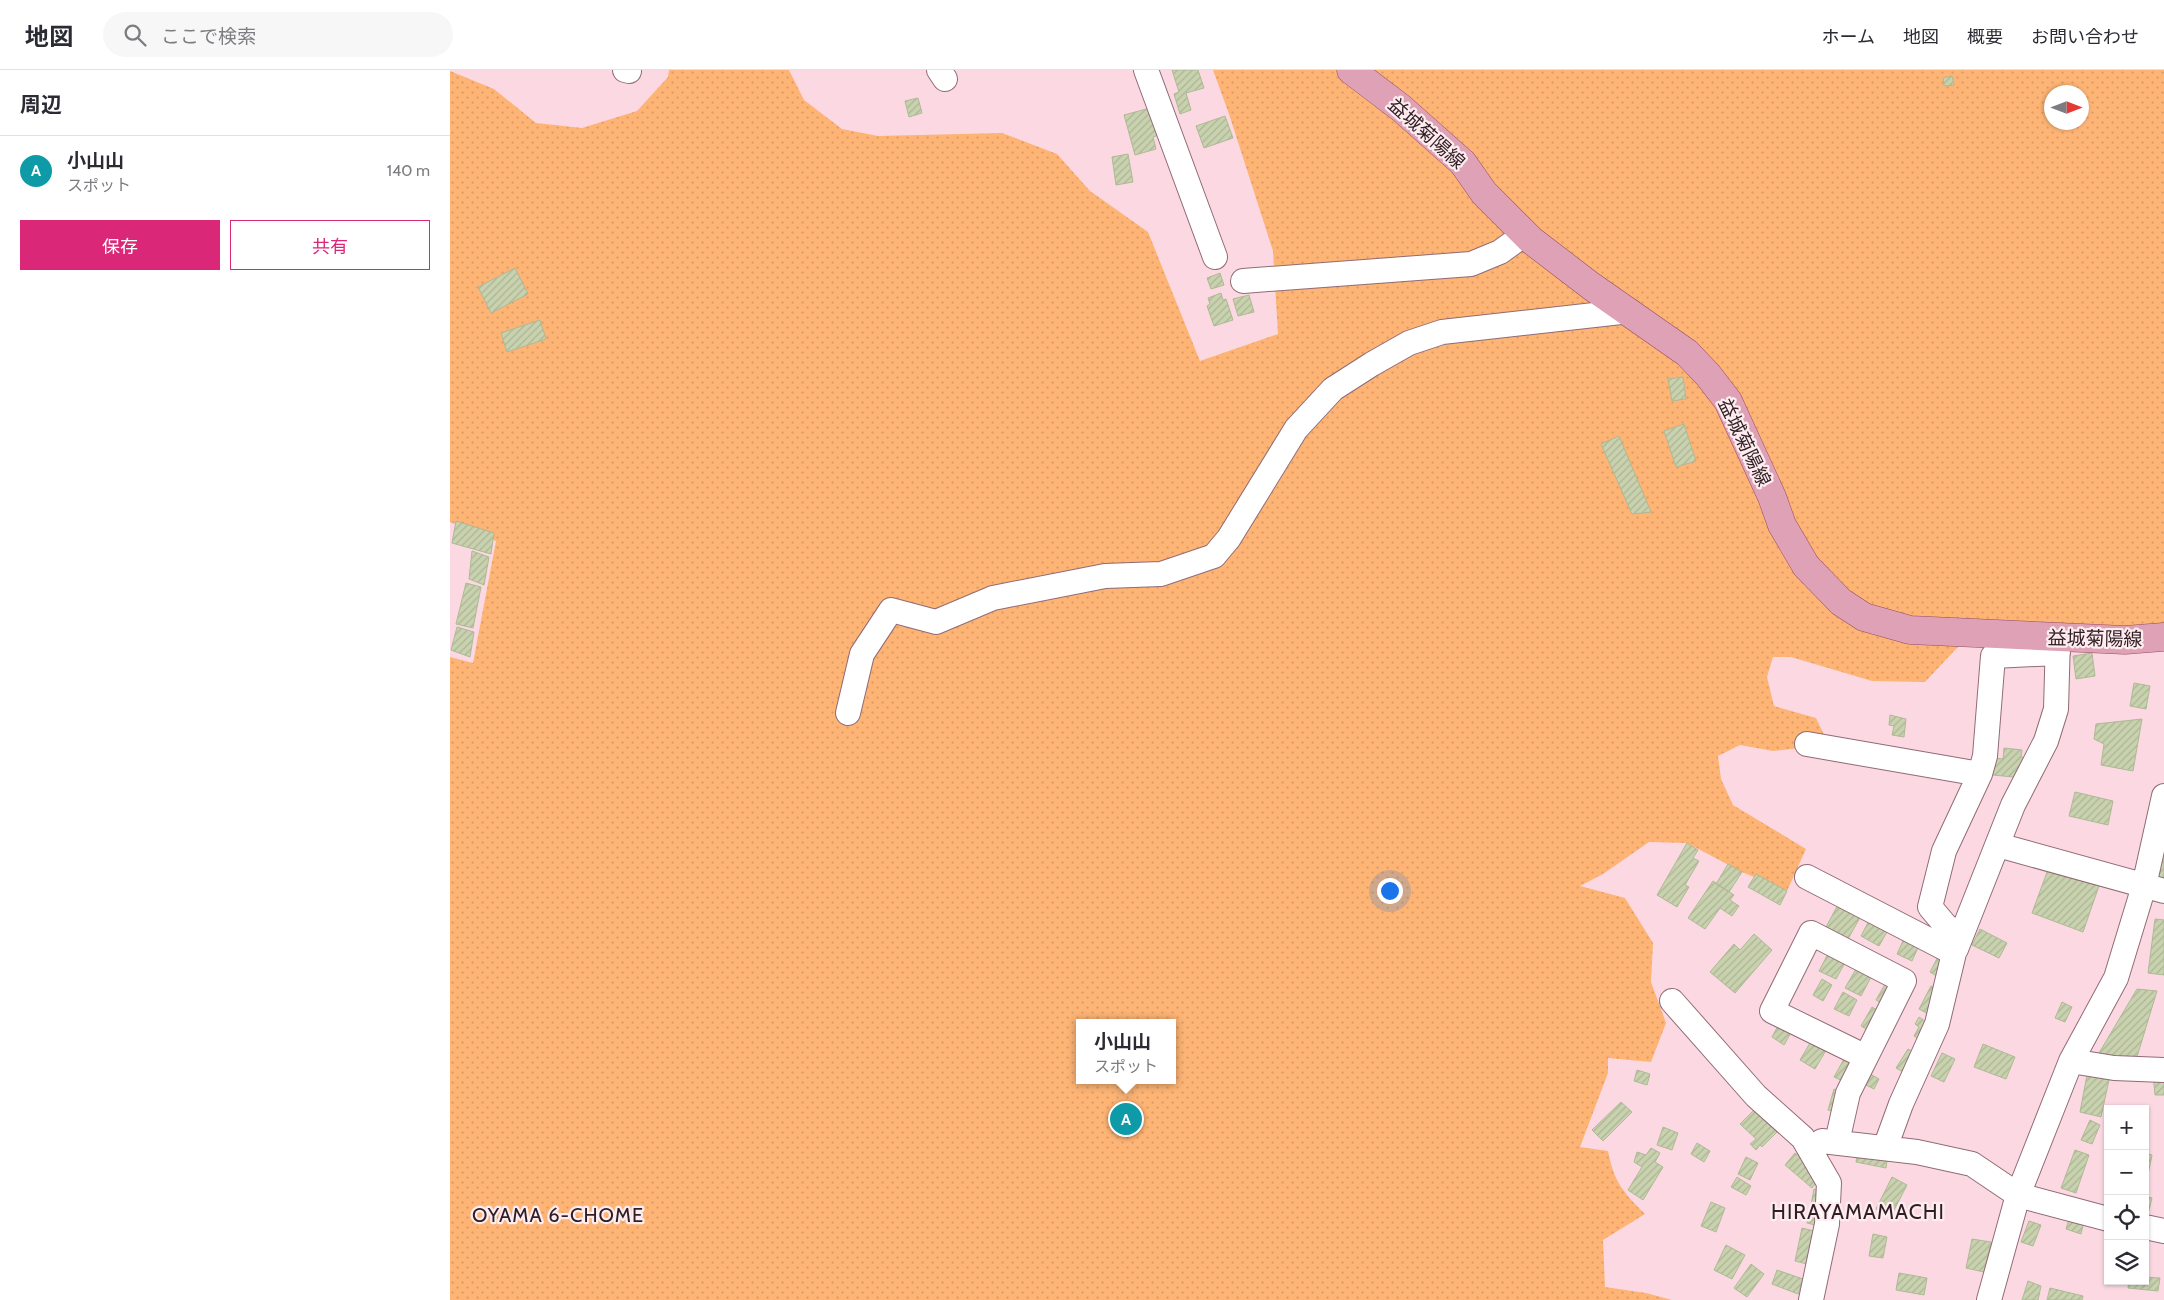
<!DOCTYPE html>
<html lang="ja">
<head>
<meta charset="utf-8">
<style>
  :root { --surface:#fff; --page:#f7f7f7; --text:#2b2b33; --muted:#7c7c81; --line:#e1e1e2; --accent:#db2777 }
  body { margin:0; font-family:Cabin,"Noto Sans JP",sans-serif; background:var(--page); color:var(--text) }
  .controls { position:absolute; right:15px; bottom:15px; display:grid; overflow:hidden; border-radius:0px; box-shadow:0 1px 4px #0004 }
  .controls button { width:45px; height:45px; display:grid; place-items:center; padding:0; border:0; border-bottom:1px solid var(--line); background:var(--surface); color:var(--text); font:25px sans-serif }
  .compass { position:absolute; left:1594px; top:15px; width:45px; height:45px; border-radius:50%; background:var(--surface); box-shadow:0 1px 4px #0004; rotate:90deg }
  .you { position:absolute; left:939px; top:820px; width:18px; height:18px; margin:-12px; border:4px solid #fff; border-radius:50%; background:#1a73e8; box-shadow:0 0 0 8px #1a73e833 }
  .badge { display:grid; place-items:center; width:32px; height:32px; border-radius:50%; background:var(--accent); color:#fff; font-size:16px; font-weight:700 }
  .pin { position:absolute; translate:-50% -50%; border:2px solid #fff; box-shadow:0 1px 5px #0006 }
  .popup { position:absolute; left:626px; top:949px; width:100px; height:65px; box-sizing:border-box; display:grid; place-content:center; border-radius:0px; background:var(--surface); filter:drop-shadow(0 1px 4px #0005); font-size:16px; white-space:nowrap; color:var(--muted) }
  .popup b { font-size:19px; color:var(--text) }
  .popup::after { content:''; position:absolute; left:50%; top:100%; margin-left:-10px; border:10px solid transparent; border-top-color:var(--surface) }
  .list { margin:0; padding:0; list-style:none }
  h2 { display:flex; justify-content:space-between; align-items:center; height:65px; margin:0; padding:0 20px; font-size:21px }
  h2 small { font-size:16px; font-weight:400; color:var(--muted) }
  .list li { display:grid; grid-template-columns:32px 1fr auto; gap:15px; align-items:center; box-sizing:border-box; height:70px; padding:0 20px; border-top:1px solid var(--line) }
  .list b { display:block; font-size:19px; white-space:nowrap }
  .list p { margin:0; font-size:16px; white-space:nowrap; color:var(--muted) }
  .list em { font-size:16px; font-style:normal; color:var(--muted) }
  .actions { display:flex; gap:10px; padding:15px 20px }
  .actions a { flex:1; padding:11px 0; border:1px solid var(--accent); border-radius:0px; text-align:center; font-size:18px; color:var(--accent) }
  .actions .main { background:var(--accent); color:#fff }
  .icon { flex:none; width:28px; height:28px; fill:none; stroke:currentColor; stroke-width:2; stroke-linecap:round; stroke-linejoin:round }
  .map { position:relative; flex:none; width:1714px; height:1230px; overflow:hidden }
  header { display:flex; align-items:center; gap:30px; box-sizing:border-box; height:70px; padding:0 25px; background:var(--surface); border-bottom:1px solid var(--line) }
  header strong { font-size:24px }
  nav { display:flex; gap:28px; margin-inline-start:auto; font-size:18px }
  .search { width:350px; height:45px; background:var(--page); display:flex; align-items:center; gap:12px; box-sizing:border-box; padding:0 18px; border-radius:28px; color:var(--muted); font-size:19px }
  main { display:flex }
  aside { flex:1; background:var(--surface) }
  .map>svg:first-child { display:block }
  .park { fill:url(#park-dots); fill-rule:evenodd }
  .building { fill:url(#building-hatch); stroke:#afb995 }
  .lines { fill:none; stroke-linecap:round; stroke-linejoin:round }
  .minor-casing { stroke:#916b75; stroke-width:26 }
  .major-casing { stroke:#944b62; stroke-width:29 }
  .minor { stroke:#fff; stroke-width:24 }
  .major { stroke:#dfa1b5; stroke-width:28 }
  .labels { text-anchor:middle; stroke-width:4.5; stroke-linejoin:round; paint-order:stroke }
  .street-label { font-size:19px; fill:#2f1f23; stroke:#feecf0 }
  .neighbourhood-label { font-size:20px; letter-spacing:1px; fill:#2f1f23; stroke:#feecf0 }
  .quarter-label { font-size:21px; letter-spacing:1px; fill:#2f1f23; stroke:#feecf0 }
</style>
</head>
<body>
<header>
<strong>地図</strong>
<div class="search"><svg class="icon" aria-label="search" viewBox="0 0 24 24"><circle cx="10" cy="10" r="6"/><path d="M15 15l6 6"/></svg>ここで検索</div>
<nav><a>ホーム</a><a>地図</a><a>概要</a><a>お問い合わせ</a></nav>
</header>
<main>
<aside>
<h2>周辺<small></small></h2>
<ul class="list">
<li><span class="badge" style="background:#0f9aa8">A</span><div><b>小山山</b><p>スポット</p></div><em>140 m</em></li>
</ul>
<div class="actions"><a class="main">保存</a><a>共有</a></div>
</aside>
<div class="map">
<svg width="1714" height="1230" viewBox="0 0 1714 1230">
  <defs>
    <pattern id="park-dots" width="8" height="8" patternUnits="userSpaceOnUse" patternTransform="scale(1.25)"><rect width="8" height="8" fill="#fdb475"/><path d="M2 2h.1M6 6h.1" fill="none" stroke="#d99a65" stroke-width="1.8" stroke-linecap="round"/></pattern>
    <pattern id="building-hatch" width="6" height="6" patternUnits="userSpaceOnUse" patternTransform="scale(1.25)"><rect width="6" height="6" fill="#c8d2ae"/><path d="M-1 1l2-2M0 6l6-6M5 7l2-2" fill="none" stroke="#acb495"/></pattern>
  </defs>
  <rect width="100%" height="100%" fill="#fcd9e2"/>
  <path class="park" d="M219,0H339L354,30L392,59L428,66L552,63L607,84L640,121L698,162L750,291L828,264L823,181L779,44L763,0H1714V567L1520,564L1475,612L1422,611L1341,587H1323L1317,607L1324,636L1366,648L1379,675L1323,681L1290,675L1268,686L1271,709L1283,735L1356,779L1337,821L1292,802L1237,773L1199,772L1153,804L1130,816L1175,828L1203,873L1201,912L1216,953L1201,992L1158,988V1003L1130,1077L1158,1081C1164,1112 1173,1122 1195,1144L1153,1170L1155,1217L1196,1223L1222,1230H0V587L23,593L46,471L0,452V1L44,19L86,53L132,58L187,41L218,7ZM1602,22H1632V52H1602ZM630,953H722V1010H630Z"/>
  <path class="building" d="M722,0H748L754,18L736,23L741,40L730,44L724,24L729,22Z
    M1502,6L1504,15L1494,16L1493,8Z
    M468,28L472,43L459,47L455,31Z
    M704,37L712,64L703,67L706,79L685,85L674,45Z
    M775,46L783,68L754,78L746,56Z
    M678,84L683,112L666,115L662,87Z
    M65,198L78,224L41,243L28,217Z
    M770,203L774,215L761,219L757,208Z
    M771,223L773,230L776,229L783,250L764,256L757,236L760,234L758,228Z
    M799,225L804,242L788,246L783,229Z
    M90,250L96,269L57,282L51,263Z
    M1233,307L1236,329L1222,331L1218,309Z
    M1234,354L1246,391L1226,397L1214,361Z
    M1169,366L1201,442L1182,444L1151,374Z
    M6,451L44,463L41,484L2,473Z
    M22,481L39,487L34,515L19,509Z
    M16,513L31,517L23,558L6,554Z
    M7,557L24,562L20,587L1,580Z
    M1642,583L1645,606L1626,609L1623,586Z
    M1684,613L1700,616L1696,639L1680,636Z
    M1440,645L1456,649L1454,667L1442,665L1444,656L1439,655Z
    M1692,649L1683,701L1651,695L1654,674L1644,669L1646,654Z
    M1554,678L1572,680L1571,687L1575,688L1573,708L1543,705L1544,688L1553,689Z
    M1625,722L1663,731L1658,755L1619,746Z
    M1714,770V809L1702,805Z
    M1237,773L1248,780L1243,788L1249,791L1235,815L1239,817L1227,837L1207,825Z
    M1278,794L1292,802L1279,822L1266,814Z
    M1600,794L1650,813L1633,862L1582,843Z
    M1306,804L1337,821L1330,835L1298,817Z
    M1263,811L1284,825L1280,830L1289,836L1282,846L1270,838L1255,859L1238,848Z
    M1391,829L1413,842L1398,869L1376,857Z
    M1423,843L1442,853L1429,876L1411,866Z
    M1705,849L1714,850V905L1698,903Z
    M1530,859L1557,873L1549,888L1522,875Z
    M1457,862L1472,869L1462,891L1447,884Z
    M1304,864L1322,880L1285,923L1260,902L1284,874L1290,880Z
    M1380,880L1397,889L1386,909L1369,901Z
    M1490,883V908L1480,902Z
    M1406,899L1421,907L1411,926L1395,918Z
    M1372,909L1382,915L1373,931L1363,925Z
    M1438,909L1449,916L1437,936L1426,930Z
    M1481,916L1492,922L1480,945L1469,939Z
    M1687,919L1707,921L1686,990L1649,983Z
    M1393,922L1407,930L1399,946L1384,939Z
    M1612,932L1622,937L1615,952L1605,948Z
    M1422,937L1434,944L1423,963L1411,956Z
    M1469,947L1484,957L1475,973L1464,966L1469,957L1465,954Z
    M1330,952L1343,959L1334,975L1322,967Z
    M1363,968L1378,977L1365,999L1350,990Z
    M1533,974L1565,987L1556,1009L1524,997Z
    M1458,979L1469,985L1458,1005L1446,998Z
    M1492,983L1505,989L1494,1012L1481,1006Z
    M1394,989L1406,996L1397,1013L1384,1007Z
    M1187,1000L1200,1004L1197,1015L1184,1011Z
    M1703,1003L1714,1004V1025H1705Z
    M1420,1004L1429,1009L1424,1019L1414,1014Z
    M1637,1005L1659,1010L1651,1047L1630,1042Z
    M1384,1019L1395,1022L1390,1043L1378,1040Z
    M1171,1032L1182,1042L1153,1071L1142,1060Z
    M1305,1039L1327,1062L1312,1077L1310,1075L1306,1080L1300,1074L1306,1069L1290,1054Z
    M1640,1050L1650,1055L1642,1074L1631,1070Z
    M1213,1057L1228,1063L1222,1080L1207,1075Z
    M1247,1073L1260,1081L1254,1092L1241,1084Z
    M1201,1078L1210,1083L1205,1092L1213,1097L1193,1130L1178,1120L1192,1097L1184,1092L1187,1082L1196,1085Z
    M1408,1078L1438,1084L1436,1098L1406,1092Z
    M1625,1080L1639,1085L1626,1123L1611,1118Z
    M1345,1083L1372,1105L1362,1118L1335,1095Z
    M1695,1083L1702,1085L1697,1109H1695Z
    M1296,1087L1308,1093L1300,1110L1288,1104Z
    M1287,1107L1301,1116L1296,1125L1281,1117Z
    M1442,1107L1457,1115L1441,1146L1426,1139Z
    M1364,1119L1372,1121L1369,1137L1361,1135Z
    M1695,1126L1702,1128L1697,1148L1695,1147Z
    M1261,1132L1275,1138L1266,1162L1251,1156Z
    M1360,1142L1372,1146L1369,1156L1357,1153Z
    M1620,1146L1634,1151L1631,1164L1616,1159Z
    M1579,1151L1591,1155L1583,1176L1571,1172Z
    M1352,1158L1368,1162L1361,1195L1345,1191Z
    M1423,1164L1437,1167L1433,1188L1419,1186Z
    M1522,1169L1541,1172L1534,1202L1516,1198Z
    M1276,1175L1295,1185L1282,1209L1264,1200Z
    M1301,1194L1314,1204L1297,1227L1284,1218Z
    M1327,1200L1353,1209L1348,1224L1322,1214Z
    M1449,1203L1477,1208L1474,1225L1446,1220Z
    M1695,1207L1710,1208L1708,1221L1678,1218L1679,1211H1695Z
    M1578,1211L1591,1216L1588,1230H1572Z
    M1600,1218L1633,1226L1632,1230H1597Z"/>
  <g class="lines">
    <defs>
      <path id="minor" d="M175,0L179,1
        M489,0L495,9
        M696,0L765,187
        M793,211L1021,194L1050,182L1075,164
        M398,643L412,584L441,540L486,552L543,528L655,506L711,504L764,486L779,468L846,359L883,319L922,294L959,273L992,262L1180,241
        M1357,674L1530,704
        M1548,775L1714,821
        M1357,807L1504,883L1487,954L1451,1034L1435,1078
        M1511,865L1496,856L1480,837L1494,781L1530,704L1535,686L1543,586L1608,583
        M1506,879L1563,735L1596,671L1606,639L1608,568
        M1222,931L1306,1026L1353,1068L1379,1113L1377,1154L1361,1230
        M1621,991L1664,998L1714,1000
        M1372,1071L1467,1082L1522,1094L1568,1125L1658,1149
        M1387,1072L1398,1023L1454,911L1361,863L1322,941L1416,987
        M1695,1157L1714,1161
        M1539,1230L1568,1125L1621,991L1666,908L1694,816L1714,726"/>
      <path id="major" d="M901,0L951,38L1013,93L1034,123L1081,170L1141,216L1237,283L1258,305L1278,331L1322,427L1332,455L1356,496L1391,532L1414,547L1460,560L1675,570L1714,567"/>
    </defs>
    <use href="#minor" class="minor-casing"/>
    <use href="#major" class="major-casing"/>
    <use href="#minor" class="minor"/>
    <use href="#major" class="major"/>
  </g>
  <g class="labels">
    <g class="street-label">
      <text transform="translate(977 63) rotate(42)" y="7">益城菊陽線</text>
      <text transform="translate(1295 372) rotate(64)" y="7">益城菊陽線</text>
      <text transform="translate(1645 568) rotate(1)" y="7">益城菊陽線</text>
    </g>
    <g class="neighbourhood-label">
      <text x="108" y="1152">OYAMA 6-CHOME</text>
    </g>
    <g class="quarter-label">
      <text x="1408" y="1149">HIRAYAMAMACHI</text>
    </g>
  </g>
</svg>
<div class="controls">
<button>+</button>
<button>−</button>
<button><svg class="icon" aria-label="locate" viewBox="0 0 24 24"><circle cx="12" cy="12" r="6"/><path d="M12 2v4M12 18v4M2 12h4M18 12h4"/></svg></button>
<button><svg class="icon" aria-label="layers" viewBox="0 0 24 24"><path d="M12 4l9 5-9 5-9-5zM3 14l9 5 9-5"/></svg></button>
</div>
<svg class="compass" viewBox="-18 -18 36 36"><path d="M0-13l5 13h-10z" fill="#e53935"/><path d="M0 13l5-13h-10z" fill="#7c7c81"/></svg>
<div class="you"></div>
<div class="pin badge" style="left:676px;top:1049px;background:#0f9aa8">A</div>
<div class="popup"><b>小山山</b>スポット</div>
</div>
</main>
</body>
</html>
